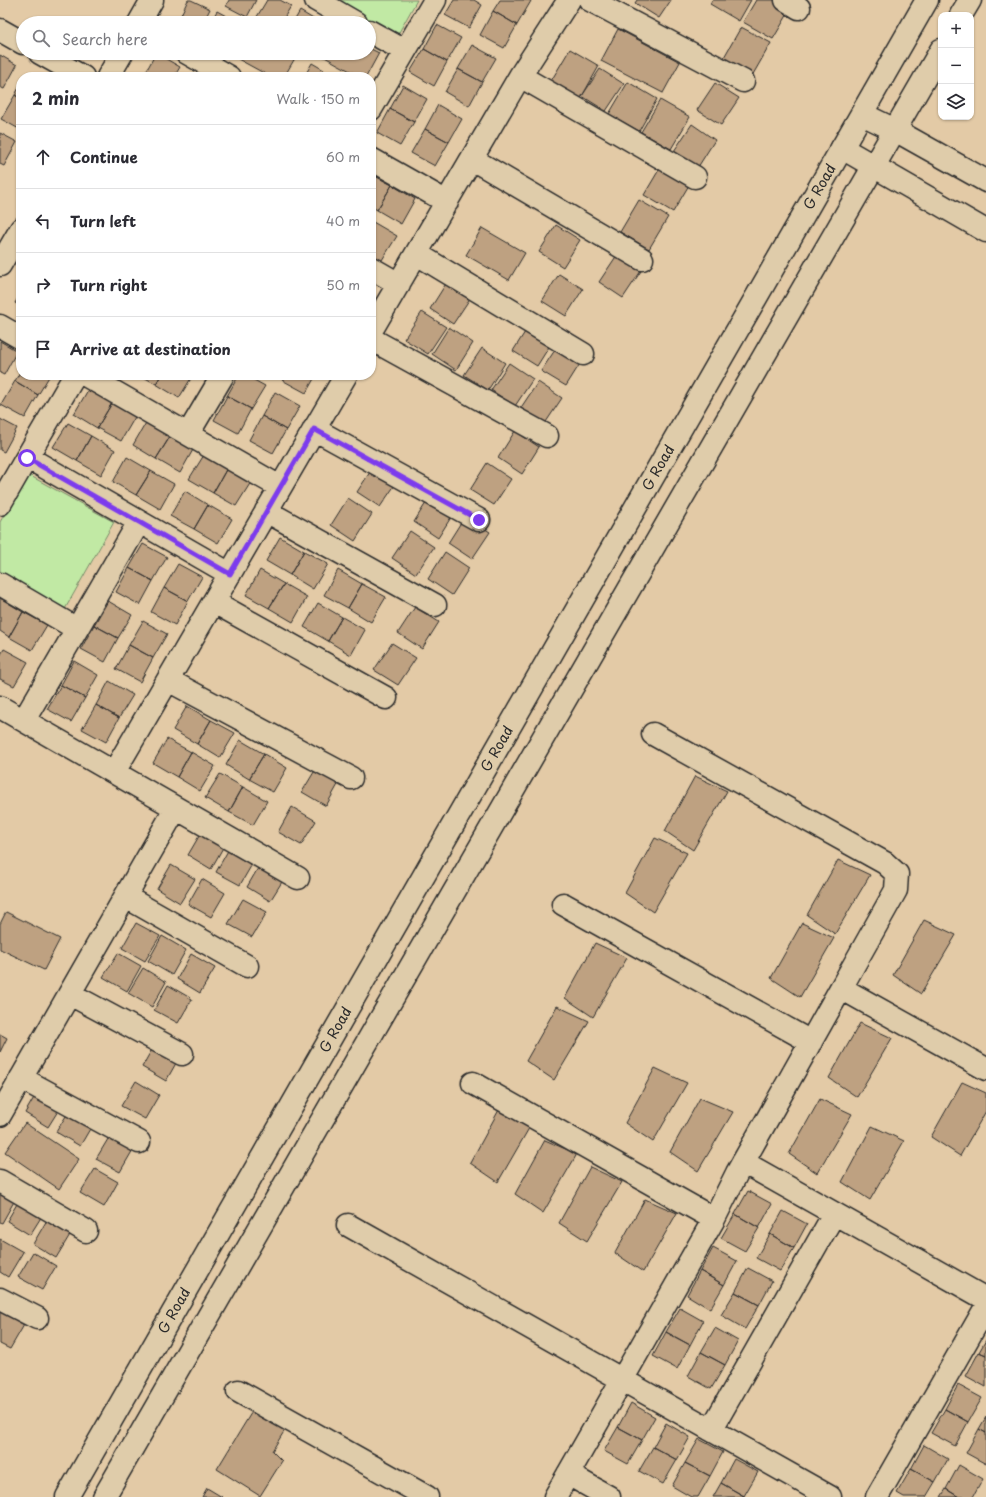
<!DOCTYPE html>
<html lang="en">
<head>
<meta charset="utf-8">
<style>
  :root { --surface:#fff; --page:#f2f2f3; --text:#2b2b33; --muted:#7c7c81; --line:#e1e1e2 }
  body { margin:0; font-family:"Playpen Sans",sans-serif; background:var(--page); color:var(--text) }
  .controls { position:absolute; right:12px; top:12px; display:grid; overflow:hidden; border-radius:8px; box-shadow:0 1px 3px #0004 }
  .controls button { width:36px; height:36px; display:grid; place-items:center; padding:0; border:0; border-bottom:1px solid var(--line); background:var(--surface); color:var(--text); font:20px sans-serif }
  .stop { position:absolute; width:12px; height:12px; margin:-9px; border:3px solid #7c3aed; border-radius:50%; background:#fff }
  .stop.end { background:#7c3aed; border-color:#fff; box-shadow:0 1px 4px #0008 }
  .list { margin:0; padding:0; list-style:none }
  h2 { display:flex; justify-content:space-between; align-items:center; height:52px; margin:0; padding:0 16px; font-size:17px }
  h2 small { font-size:13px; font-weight:400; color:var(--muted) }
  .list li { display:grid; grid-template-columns:26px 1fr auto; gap:12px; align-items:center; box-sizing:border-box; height:64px; padding:0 16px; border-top:1px solid var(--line) }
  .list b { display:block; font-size:15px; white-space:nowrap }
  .list em { font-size:13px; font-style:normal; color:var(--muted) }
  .icon { flex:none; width:22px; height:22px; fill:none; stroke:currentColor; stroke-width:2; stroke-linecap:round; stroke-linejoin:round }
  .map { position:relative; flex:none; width:986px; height:1497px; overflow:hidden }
  .search { position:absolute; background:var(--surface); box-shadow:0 1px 3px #0004; left:16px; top:16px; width:360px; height:44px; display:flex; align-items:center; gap:10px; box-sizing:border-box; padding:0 14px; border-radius:22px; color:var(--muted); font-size:15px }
  .panel { position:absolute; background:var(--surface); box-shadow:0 1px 3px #0004; left:16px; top:72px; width:360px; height:308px; border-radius:16px }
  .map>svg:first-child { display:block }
  .green { fill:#c1e9a4; stroke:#768a68 }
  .building { fill:#bea181; stroke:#2b2b2b }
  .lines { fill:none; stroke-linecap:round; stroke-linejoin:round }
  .street-casing { stroke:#2b2b2b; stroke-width:25 }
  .secondary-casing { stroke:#2b2b2b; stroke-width:25 }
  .street { stroke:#dfccaa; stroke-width:22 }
  .secondary { stroke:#dfccaa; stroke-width:22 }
  .route { stroke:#7c3aed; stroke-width:5 }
  .labels { text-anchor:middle; stroke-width:4; stroke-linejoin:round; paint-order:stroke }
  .street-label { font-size:14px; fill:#2b2b2b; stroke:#dfccaa }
</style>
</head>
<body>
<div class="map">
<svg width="986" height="1497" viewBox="0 0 986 1497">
  <rect width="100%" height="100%" fill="#e3caa6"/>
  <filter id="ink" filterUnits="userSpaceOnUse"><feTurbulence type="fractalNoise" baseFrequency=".025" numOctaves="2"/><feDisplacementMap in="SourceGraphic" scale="8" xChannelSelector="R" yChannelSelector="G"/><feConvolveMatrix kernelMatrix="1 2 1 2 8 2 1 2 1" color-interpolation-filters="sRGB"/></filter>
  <g filter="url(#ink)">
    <path class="green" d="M331,0H417L397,36Z
      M27,474L114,522L65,609L0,573V522Z"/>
    <path class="building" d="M188,0H191L210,9L203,23H177Z
      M229,0H256L247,17L226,6Z
      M267,0H280L291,6L281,23H259L255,20Z
      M454,0H474L482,5L469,28L445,15Z
      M500,0H529L531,1L517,25L493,11Z
      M637,0H671L659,18L635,3Z
      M712,0H751L739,21L710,4Z
      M756,0H779L792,7L773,39L743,22Z
      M217,11L239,23H210Z
      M300,11L320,23H293Z
      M493,11L517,25L504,48L480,35Z
      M437,25L461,38L447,62L424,49Z
      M741,27L771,43L752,76L723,59Z
      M618,29L680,62L663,93L601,61Z
      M472,45L496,58L482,82L458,69Z
      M369,48L379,53L366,77H361L321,55L322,53H369Z
      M424,49L447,62L434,86L410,72Z
      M570,49L599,66L581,98L551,81Z
      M156,53L180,67L174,77H143Z
      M242,53H298L284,77H271L238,59Z
      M0,55L17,65L4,89L0,87Z
      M312,63L324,70L320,77H304Z
      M458,69L482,82L469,106L445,92Z
      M600,69L624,84L606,111L582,96Z
      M628,82L657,99L639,131L609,114Z
      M715,83L739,98L721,125L697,110Z
      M21,84V99L15,95Z
      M403,85L427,99L414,122L390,109Z
      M15,95L21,99V130L1,119Z
      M660,100L690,117L671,149L641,132Z
      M438,105L462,119L449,142L425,129Z
      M390,109L414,122L400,146L377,133Z
      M692,124L715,140L698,167L674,151Z
      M425,129L449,142L435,166L411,153Z
      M0,133L17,142L4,166L0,164Z
      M663,163L692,180L673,212L644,195Z
      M371,174L392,185L377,210L371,206Z
      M392,185L415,199L401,224L377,210Z
      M639,200L668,217L649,249L620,232Z
      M373,222L397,236L382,260L371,254V225Z
      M556,225L580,240L563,267L539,252Z
      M482,228L525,253L509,280L466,255Z
      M617,255L641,271L623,298L599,282Z
      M559,274L583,289L566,316L542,301Z
      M447,282L471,297L453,324L430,309Z
      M21,293V306L15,303Z
      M422,312L446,327L428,354L404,339Z
      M530,324L554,339L537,366L513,351Z
      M449,327L473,343L456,370L432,354Z
      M0,341L17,351L4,375L0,373Z
      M559,344L583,359L566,386L541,371Z
      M482,348L505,363L488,390L464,375Z
      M509,363L533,379L515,406L491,390Z
      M21,370V375H50L38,395L15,381Z
      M140,375H161L156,384Z
      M161,375H193L179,398L156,384Z
      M239,375H245L265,386L251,409L227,396Z
      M285,375H316L306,393L282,380Z
      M15,381L38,395L25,418L1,405Z
      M538,382L562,398L544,425L520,409Z
      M88,390L112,403L97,428L74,414Z
      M275,392L300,406L286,430L262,416Z
      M227,396L251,409L238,433L214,420Z
      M112,403L135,417L121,441L97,428Z
      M262,416L286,430L273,453L249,440Z
      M0,419L17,428L4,452L0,450Z
      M147,421L171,435L156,459L133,445Z
      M68,423L91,436L77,461L53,447Z
      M515,431L539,447L522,474L498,458Z
      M171,435L194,448L180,473L156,459Z
      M91,436L115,450L101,475L77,461Z
      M204,455L227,468L213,493L189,479Z
      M127,457L151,471L136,495L113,482Z
      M487,463L511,479L494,505L470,490Z
      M374,466L397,482L380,507L357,492Z
      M227,468L251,482L236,506L213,493Z
      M151,471L174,484L160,509L136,495Z
      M185,491L208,505L194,529L170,516Z
      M431,495L455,511L438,538L414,522Z
      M348,498L372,514L355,541L331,525Z
      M208,505L232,519L218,543L194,529Z
      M465,516L490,532L472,559L448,543Z
      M410,531L434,547L416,574L392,558Z
      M280,537L304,551L290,575L266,561Z
      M143,544L167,557L153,581L129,568Z
      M304,551L328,564L313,589L290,575Z
      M445,552L469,568L452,595L428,579Z
      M178,564L202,577L188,601L164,588Z
      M129,568L153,581L140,605L116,592Z
      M260,570L284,584L269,608L246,595Z
      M338,570L362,584L348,608L324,595Z
      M284,584L307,597L293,622L269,608Z
      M362,584L386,597L371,622L348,608Z
      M164,588L188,601L175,625L151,612Z
      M0,598L23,612L9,637L0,631Z
      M108,601L132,615L118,638L94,625Z
      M318,603L342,617L328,641L304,627Z
      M415,607L439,622L422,649L398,633Z
      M23,612L47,625L32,650L9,637Z
      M342,617L365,630L351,655L328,641Z
      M143,621L167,634L153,658L129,645Z
      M94,625L118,638L105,662L81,649Z
      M392,643L416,658L398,685L374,670Z
      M129,645L153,658L140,682L116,669Z
      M4,649L28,662L14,686L0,679V656Z
      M74,661L98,675L85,698L61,685Z
      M109,681L133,695L119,718L96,705Z
      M61,685L85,698L71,722L47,709Z
      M96,705L119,718L106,742L82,729Z
      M187,706L211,720L197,744L173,730Z
      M211,720L235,733L220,758L197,744Z
      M167,739L191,752L177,777L153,763Z
      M240,740L264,754L249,779L226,765Z
      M191,752L215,766L200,791L177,777Z
      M264,754L287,768L273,792L249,779Z
      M317,767L340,781L326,806L302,792Z
      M220,774L243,787L229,812L205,798Z
      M695,776L727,791L693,850L665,831Z
      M243,787L267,801L253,825L229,812Z
      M292,807L316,821L301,845L278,832Z
      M202,831L225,844L211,869L188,855Z
      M655,838L687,853L653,912L625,893Z
      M230,847L254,861L240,885L216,872Z
      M838,860L870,875L835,934L807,915Z
      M261,863L285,877L270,901L247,887Z
      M171,865L195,879L180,903L157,889Z
      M202,879L225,893L211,917L188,904Z
      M243,899L267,912L252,937L228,924Z
      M6,912L60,939L44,970L0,949V924Z
      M924,920L956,935L921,994L893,975Z
      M136,923L160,936L145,961L122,948Z
      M802,923L834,938L800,997L771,978Z
      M162,936L186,950L172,975L148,961Z
      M595,943L627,958L593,1017L565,998Z
      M118,953L141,966L127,991L103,977Z
      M191,954L215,968L200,993L177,979Z
      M143,968L166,982L152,1007L128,993Z
      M168,985L192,999L178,1023L154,1010Z
      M557,1006L589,1021L554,1080L526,1061Z
      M860,1023L892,1038L857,1097L829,1078Z
      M0,1034L7,1038L0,1052Z
      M156,1042L180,1056L166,1081L142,1067Z
      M655,1068L687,1083L653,1142L625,1123Z
      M136,1081L159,1095L145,1119L121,1106Z
      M962,1082L986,1093V1111L960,1156L931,1137Z
      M39,1089L63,1103L48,1127L25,1113Z
      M700,1098L733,1112L698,1171L670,1152Z
      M820,1099L852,1114L817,1173L789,1154Z
      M71,1108L94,1122L80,1146L56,1132Z
      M500,1108L532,1123L498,1182L470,1163Z
      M25,1123L79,1159L59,1189L5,1152Z
      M872,1126L904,1141L870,1200L842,1182Z
      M111,1134L134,1148L120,1172L96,1159Z
      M545,1140L577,1154L543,1213L515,1194Z
      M590,1167L622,1182L587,1241L559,1223Z
      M95,1169L118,1182L104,1207L80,1193Z
      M0,1189L16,1198L2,1223L0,1222Z
      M748,1191L772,1204L759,1228L735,1214Z
      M21,1197L45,1211L30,1235L7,1221Z
      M645,1199L677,1213L643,1272L615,1253Z
      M783,1211L807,1224L794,1248L770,1234Z
      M735,1214L759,1228L745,1251L721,1238Z
      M47,1220L71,1233L56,1258L33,1244Z
      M770,1234L794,1248L780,1271L756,1258Z
      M0,1239L23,1252L8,1277L0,1272Z
      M713,1248L737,1261L724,1285L700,1271Z
      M33,1252L56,1266L42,1290L18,1277Z
      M748,1268L772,1281L759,1305L735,1292Z
      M700,1271L724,1285L710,1309L687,1295Z
      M735,1292L759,1305L745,1329L721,1315Z
      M680,1308L703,1321L690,1345L666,1332Z
      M0,1311L24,1325L10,1349L0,1344Z
      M715,1328L738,1341L725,1365L701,1352Z
      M666,1332L690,1345L677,1369L653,1356Z
      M986,1340V1355L979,1352Z
      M701,1352L725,1365L711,1389L688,1376Z
      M979,1352L986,1355V1387L966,1376Z
      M958,1385L982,1398L968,1422L945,1409Z
      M631,1403L655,1417L642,1440L618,1427Z
      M256,1405L288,1425L272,1451L282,1461L260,1496L217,1469Z
      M945,1409L968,1422L955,1446L931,1433Z
      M986,1417V1433L979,1429Z
      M666,1423L690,1437L677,1460L653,1447Z
      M618,1427L642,1440L628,1464L604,1451Z
      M979,1429L986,1433V1464L966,1453Z
      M699,1439L723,1452L710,1476L685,1463Z
      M924,1445L948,1459L935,1482L911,1469Z
      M653,1447L677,1460L663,1484L639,1471Z
      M734,1459L758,1472L744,1496L721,1483Z
      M685,1463L710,1476L698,1497H691L672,1486Z
      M959,1465L983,1479L973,1497H959L946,1489Z
      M911,1469L935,1482L926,1497H904L897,1493Z
      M721,1483L744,1496V1497H713Z
      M207,1488L222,1497H202Z
      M946,1489L959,1497H941Z"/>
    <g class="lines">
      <defs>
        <path id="street" d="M316,0L356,23
          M590,0L743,81
          M786,0L799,8
          M0,30L23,43
          M369,31L405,51L371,109
          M405,51L435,0
          M40,53L83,77
          M187,53L229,77
          M520,76L695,177
          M862,114L895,130L986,181
          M842,148L986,231
          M371,159L447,202
          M472,159L642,259
          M417,254L583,354
          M371,268L399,284
          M0,326L21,338
          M371,331L520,76L569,0
          M371,339L547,436
          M75,375L27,457L230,574
          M85,375L280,487
          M314,429L479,520
          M188,434L223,375
          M0,504L27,457
          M266,511L435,605
          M0,584L77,629L24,720
          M214,602L386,698
          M77,629L139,522
          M168,680L351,778
          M0,707L298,878
          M653,734L885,863L897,874L896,890L841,988
          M114,772L346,375
          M126,897L247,966
          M563,904L811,1042
          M70,994L182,1054
          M21,1078L139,1142
          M473,1083L714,1219L555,1497
          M0,1115L176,808
          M743,1162L986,1299
          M0,1181L86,1231
          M714,1219L737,1173L841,988L986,1069
          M348,1225L830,1497
          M0,1299L37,1318
          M238,1391L427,1497
          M711,1430L834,1214
          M568,1474L609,1497
          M877,1497L986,1307"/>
        <g id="secondary">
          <path d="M961,15L970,0"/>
          <path d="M139,23L152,0"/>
          <path d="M108,77L122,53"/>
          <path d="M0,265L21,229"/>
          <path id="s1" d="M67,1497L927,0"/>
          <path d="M104,1497L941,50"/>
        </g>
      </defs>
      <use href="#street" class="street-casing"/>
      <use href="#secondary" class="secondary-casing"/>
      <use href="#street" class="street"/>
      <use href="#secondary" class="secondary"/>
    </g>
  </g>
  <g class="lines" filter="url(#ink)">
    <path class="route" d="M27,458L230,574L314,429L479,520"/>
  </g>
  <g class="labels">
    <g class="street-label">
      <text dy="5" stroke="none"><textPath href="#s1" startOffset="1511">G Road</textPath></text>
      <text dy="5" stroke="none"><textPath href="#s1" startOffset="1187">G Road</textPath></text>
      <text dy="5" stroke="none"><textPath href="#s1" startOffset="863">G Road</textPath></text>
      <text dy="5" stroke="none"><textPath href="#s1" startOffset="539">G Road</textPath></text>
      <text dy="5" stroke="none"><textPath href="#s1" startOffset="215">G Road</textPath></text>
    </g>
  </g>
</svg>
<div class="controls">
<button>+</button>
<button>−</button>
<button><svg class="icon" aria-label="layers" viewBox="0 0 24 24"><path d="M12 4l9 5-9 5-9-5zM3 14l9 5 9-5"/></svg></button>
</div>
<div class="stop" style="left:27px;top:458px"></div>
<div class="stop end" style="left:479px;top:520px"></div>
<div class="search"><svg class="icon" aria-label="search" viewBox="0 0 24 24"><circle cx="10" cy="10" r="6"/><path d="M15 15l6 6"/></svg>Search here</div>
<section class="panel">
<h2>2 min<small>Walk · 150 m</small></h2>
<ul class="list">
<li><svg class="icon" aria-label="ahead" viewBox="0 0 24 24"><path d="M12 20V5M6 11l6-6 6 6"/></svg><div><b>Continue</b></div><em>60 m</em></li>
<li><svg class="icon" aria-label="left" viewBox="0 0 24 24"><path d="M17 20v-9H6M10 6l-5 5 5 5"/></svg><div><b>Turn left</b></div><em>40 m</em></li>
<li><svg class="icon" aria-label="right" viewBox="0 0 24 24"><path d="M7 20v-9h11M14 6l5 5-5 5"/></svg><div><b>Turn right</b></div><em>50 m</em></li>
<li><svg class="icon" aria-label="arrive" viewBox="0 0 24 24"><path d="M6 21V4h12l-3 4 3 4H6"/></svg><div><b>Arrive at destination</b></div></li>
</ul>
</section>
</div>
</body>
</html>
